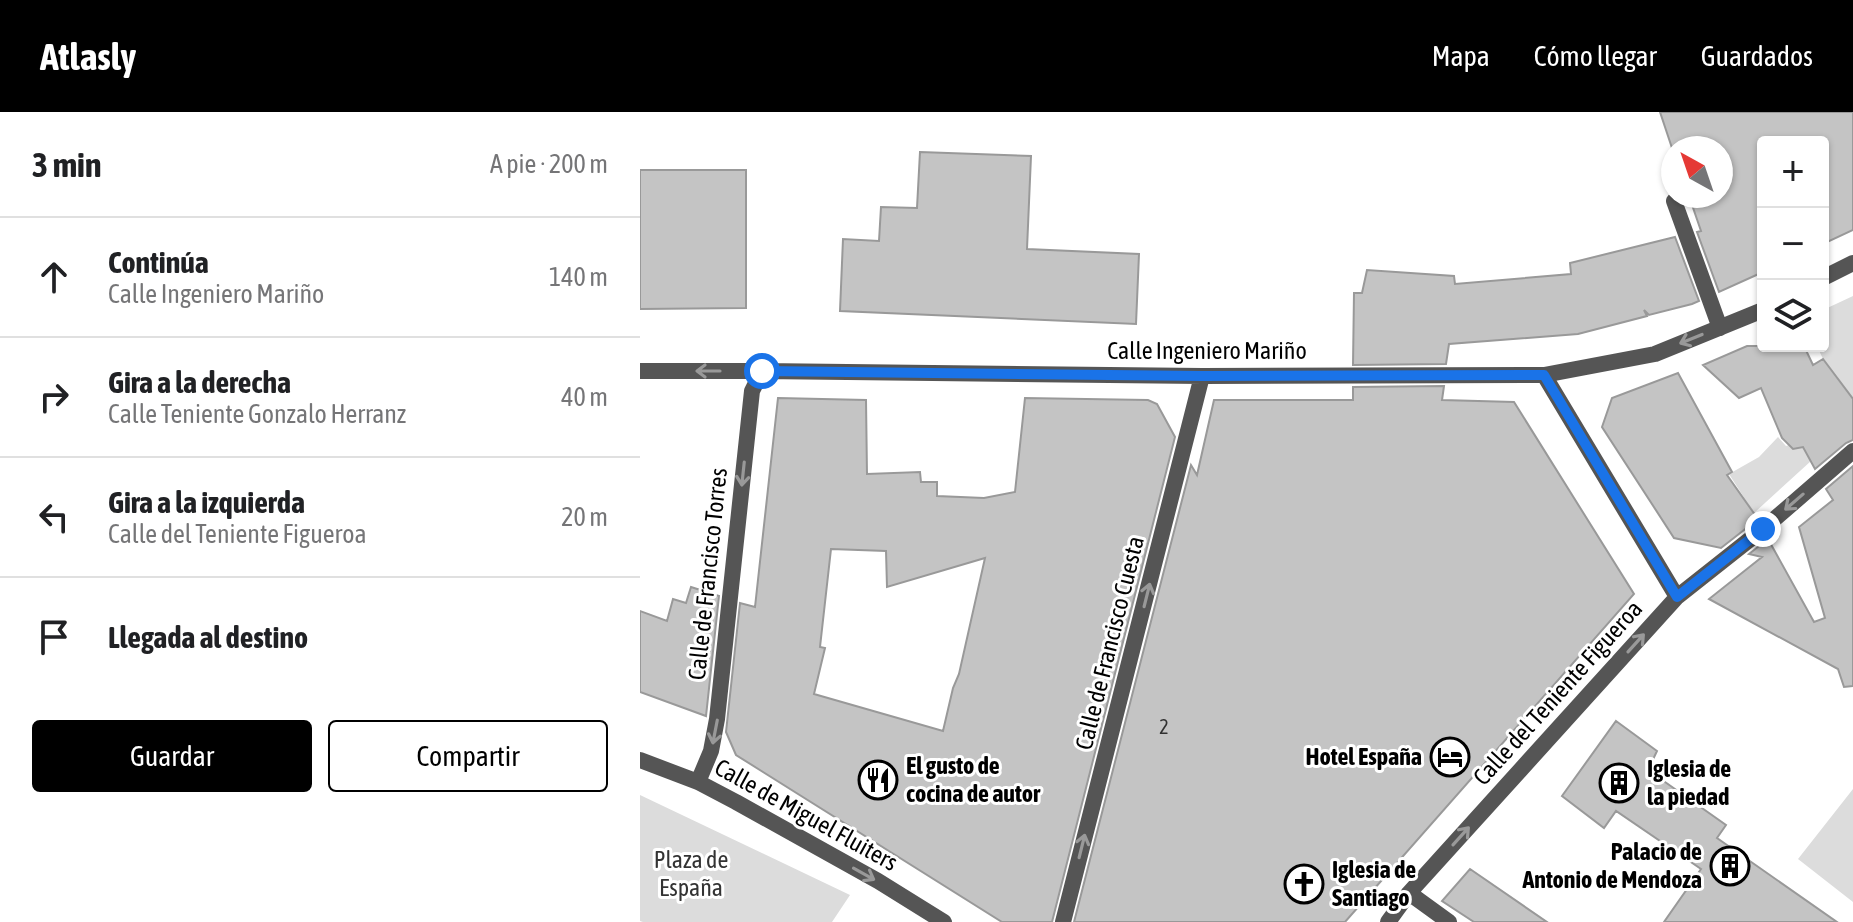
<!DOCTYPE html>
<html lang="es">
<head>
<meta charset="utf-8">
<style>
  :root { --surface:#fff; --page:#f6f6f6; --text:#202124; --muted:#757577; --line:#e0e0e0; --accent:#000 }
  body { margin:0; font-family:"Asap Condensed",sans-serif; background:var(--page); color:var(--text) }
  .controls { position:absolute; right:24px; top:24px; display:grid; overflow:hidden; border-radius:8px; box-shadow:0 2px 6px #0004 }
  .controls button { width:72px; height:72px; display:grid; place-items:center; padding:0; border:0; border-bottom:2px solid var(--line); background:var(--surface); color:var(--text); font:40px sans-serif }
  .compass { position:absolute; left:1021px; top:24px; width:72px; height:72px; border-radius:50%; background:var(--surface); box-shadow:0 2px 6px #0004; rotate:320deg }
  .stop { position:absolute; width:24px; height:24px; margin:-18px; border:6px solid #1a73e8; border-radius:50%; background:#fff }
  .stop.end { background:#1a73e8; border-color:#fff; box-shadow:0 2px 8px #0008 }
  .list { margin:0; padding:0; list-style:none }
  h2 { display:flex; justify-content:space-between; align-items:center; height:104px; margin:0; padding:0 32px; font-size:34px }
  h2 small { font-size:26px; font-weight:400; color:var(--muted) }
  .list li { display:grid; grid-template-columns:52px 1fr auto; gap:24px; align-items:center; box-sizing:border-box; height:120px; padding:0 32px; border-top:2px solid var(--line) }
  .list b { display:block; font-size:30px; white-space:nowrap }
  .list p { margin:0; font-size:26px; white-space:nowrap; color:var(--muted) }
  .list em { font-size:26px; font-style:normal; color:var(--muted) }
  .actions { display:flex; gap:16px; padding:24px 32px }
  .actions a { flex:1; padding:18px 0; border:2px solid var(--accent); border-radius:8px; text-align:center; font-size:28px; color:var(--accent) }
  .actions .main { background:var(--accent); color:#fff }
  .icon { flex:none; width:44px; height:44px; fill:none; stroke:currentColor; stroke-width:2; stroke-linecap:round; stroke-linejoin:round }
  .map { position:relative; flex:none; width:1213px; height:810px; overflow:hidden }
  header { display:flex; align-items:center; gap:48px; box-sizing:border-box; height:112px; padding:0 40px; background:var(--accent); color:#fff }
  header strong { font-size:38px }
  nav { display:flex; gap:44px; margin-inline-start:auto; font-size:28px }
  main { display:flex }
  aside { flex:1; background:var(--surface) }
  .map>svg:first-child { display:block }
  .green { fill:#dcdcdc }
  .building { fill:#c4c4c4; stroke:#999; stroke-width:2; fill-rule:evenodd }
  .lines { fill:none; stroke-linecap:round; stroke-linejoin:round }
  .street { stroke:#555; stroke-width:16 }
  .oneway { stroke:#999 }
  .route { stroke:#1a73e8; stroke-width:10 }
  .labels { text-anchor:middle; stroke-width:6; stroke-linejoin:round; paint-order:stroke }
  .number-label { font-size:20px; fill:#313131 }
  .street-label { font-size:24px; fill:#000; stroke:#fff }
  .poi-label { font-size:24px; font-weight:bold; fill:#000; stroke:#fff; text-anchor:start }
  .park-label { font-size:24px; fill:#333; stroke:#fff }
</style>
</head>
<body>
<header>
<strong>Atlasly</strong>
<nav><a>Mapa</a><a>Cómo llegar</a><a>Guardados</a></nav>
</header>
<main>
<aside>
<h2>3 min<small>A pie · 200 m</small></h2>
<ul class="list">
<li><svg class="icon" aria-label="ahead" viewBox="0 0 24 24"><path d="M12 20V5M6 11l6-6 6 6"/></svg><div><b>Continúa</b><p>Calle Ingeniero Mariño</p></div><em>140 m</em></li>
<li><svg class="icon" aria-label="right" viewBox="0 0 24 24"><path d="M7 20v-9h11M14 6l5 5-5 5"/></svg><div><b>Gira a la derecha</b><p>Calle Teniente Gonzalo Herranz</p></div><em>40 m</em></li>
<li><svg class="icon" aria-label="left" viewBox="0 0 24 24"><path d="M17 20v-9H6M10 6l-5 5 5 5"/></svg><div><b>Gira a la izquierda</b><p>Calle del Teniente Figueroa</p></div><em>20 m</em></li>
<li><svg class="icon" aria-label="arrive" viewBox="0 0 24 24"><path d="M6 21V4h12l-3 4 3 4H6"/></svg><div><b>Llegada al destino</b></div></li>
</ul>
<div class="actions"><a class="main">Guardar</a><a>Compartir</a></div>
</aside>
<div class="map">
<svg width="1213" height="810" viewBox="0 0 1213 810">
  <rect width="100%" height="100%" fill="#fff"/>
  <path class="green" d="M1213,184V287L1183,247L1177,234H1183V198Z
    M1138,325L1146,334L1149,333L1153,337L1163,335L1171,349L1114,401L1089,362L1119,345Z
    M1213,677V790L1158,747Z
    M0,683L210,783L192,810H3L0,809Z"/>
  <path class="building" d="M1020,0H1213V118L1183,132V30H1123V160L1079,180L1057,120L1061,119L1049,84H1081V36H1033V39Z
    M280,40L391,44L387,137L499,142L496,212L200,199L203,127L239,129L241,95L277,96Z
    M0,58H106V196L0,197Z
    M1035,125L1059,189L1052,192L1009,203L1004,198L1007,204L938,222L809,232L806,252L713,253L714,181H722L727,158L814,164L815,172L931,162L930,151Z
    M1107,234H1164L1173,253L1183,247L1213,287V328L1206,331L1175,357L1163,335L1153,337L1142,326L1121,276L1099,286L1063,253Z
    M1038,261L1092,360L1087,363L1118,407L1081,436L1034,426L962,315L972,286Z
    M804,274L802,288L874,290L994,482L705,810H434L551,353L557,363L574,288H713V275Z
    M138,286L226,288L227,362L280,360L281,370H297V384L344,386L375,380L385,286L508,288L517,292L535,325L412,810H362L96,643L86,620L100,491L115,495ZM191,437L246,439L247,475L345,446L319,562L313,576L303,619L174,582L185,536L180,535Z
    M1213,354V574L1204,575L1198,557L1069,487L1122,445L1109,442L1128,427L1174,510L1185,506L1159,415L1193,388L1186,377Z
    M51,475L79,484L66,604L0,580V499L27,509L33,487L46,491Z
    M976,609L1017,639L1008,658L1086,713L1077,726L1197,810H1024L1061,757L976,699L964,716L922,684Z
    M830,757L907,810H834L802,789Z"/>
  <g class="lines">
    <path class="street" d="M1034,89L1080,216
      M1183,166L1213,151
      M0,259H122L562,264L904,263L1015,242L1123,198
      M904,263L1037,485
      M0,648L58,670L96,690L238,769L304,810
      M58,670L71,639L77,607L112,279L122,259
      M769,781L809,810
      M423,810L562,264
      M748,810L769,781L1037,485L1123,417L1213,339"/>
  </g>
  <defs><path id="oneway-shaft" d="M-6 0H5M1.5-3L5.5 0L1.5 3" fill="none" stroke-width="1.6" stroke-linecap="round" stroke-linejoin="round" transform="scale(2)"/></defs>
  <g class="oneway">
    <use href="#oneway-shaft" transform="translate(1051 227) rotate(158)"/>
    <use href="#oneway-shaft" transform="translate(68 259) rotate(180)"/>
    <use href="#oneway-shaft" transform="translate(103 362) rotate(96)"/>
    <use href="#oneway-shaft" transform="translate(1154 390) rotate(139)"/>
    <use href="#oneway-shaft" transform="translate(507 483) rotate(-76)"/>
    <use href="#oneway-shaft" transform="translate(996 531) rotate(-48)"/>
    <use href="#oneway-shaft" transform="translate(75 620) rotate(101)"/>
    <use href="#oneway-shaft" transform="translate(821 724) rotate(-48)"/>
    <use href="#oneway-shaft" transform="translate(442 734) rotate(-76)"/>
    <use href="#oneway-shaft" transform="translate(224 762) rotate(29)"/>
  </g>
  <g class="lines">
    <path class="route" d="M122,259L562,264L904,263L1037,485L1123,417"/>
  </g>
  <defs>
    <symbol id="hotel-ring" viewBox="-11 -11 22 22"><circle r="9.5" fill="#fff" stroke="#000" stroke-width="1.5"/><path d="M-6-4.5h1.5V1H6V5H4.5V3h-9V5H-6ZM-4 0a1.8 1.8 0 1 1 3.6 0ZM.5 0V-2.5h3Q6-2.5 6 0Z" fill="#000"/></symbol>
    <symbol id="restaurant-ring" viewBox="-11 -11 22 22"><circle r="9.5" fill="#fff" stroke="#000" stroke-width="1.5"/><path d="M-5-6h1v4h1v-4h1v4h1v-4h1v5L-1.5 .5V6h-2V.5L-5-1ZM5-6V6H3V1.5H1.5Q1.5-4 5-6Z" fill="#000"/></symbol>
    <symbol id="building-ring" viewBox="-11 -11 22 22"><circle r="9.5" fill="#fff" stroke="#000" stroke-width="1.5"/><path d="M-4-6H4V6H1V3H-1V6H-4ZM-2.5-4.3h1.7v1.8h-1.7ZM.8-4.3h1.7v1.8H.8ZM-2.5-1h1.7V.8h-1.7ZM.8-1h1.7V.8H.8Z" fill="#000"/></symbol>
    <symbol id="church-ring" viewBox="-11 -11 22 22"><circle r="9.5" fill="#fff" stroke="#000" stroke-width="1.5"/><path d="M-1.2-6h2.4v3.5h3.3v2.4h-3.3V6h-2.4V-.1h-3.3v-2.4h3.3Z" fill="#000"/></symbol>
  </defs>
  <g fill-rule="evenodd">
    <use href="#hotel-ring" x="788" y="623" width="44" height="44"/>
    <use href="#restaurant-ring" x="216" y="646" width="44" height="44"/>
    <use href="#building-ring" x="957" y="649" width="44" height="44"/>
    <use href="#building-ring" x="1068" y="732" width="44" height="44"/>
    <use href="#church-ring" x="642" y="750" width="44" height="44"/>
  </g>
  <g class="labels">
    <g class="number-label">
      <text x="524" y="622">2</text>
    </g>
    <g class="street-label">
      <text x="567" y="247">Calle Ingeniero Mariño</text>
      <text transform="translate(68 462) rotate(-84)" y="8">Calle de Francisco Torres</text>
      <text transform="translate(470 531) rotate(-76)" y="8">Calle de Francisco Cuesta</text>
      <text transform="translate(918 581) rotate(-48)" y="8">Calle del Teniente Figueroa</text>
      <text transform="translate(166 703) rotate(29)" y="8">Calle de Miguel Fluiters</text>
    </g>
    <g class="poi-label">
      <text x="782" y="653" text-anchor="end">Hotel España</text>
      <text x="266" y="662">El gusto de<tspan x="266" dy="28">cocina de autor</tspan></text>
      <text x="1007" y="665">Iglesia de<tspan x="1007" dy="28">la piedad</tspan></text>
      <text x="1062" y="748" text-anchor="end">Palacio de<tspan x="1062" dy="28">Antonio de Mendoza</tspan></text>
      <text x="692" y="766">Iglesia de<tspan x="692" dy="28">Santiago</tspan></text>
    </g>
    <g class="park-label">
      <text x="51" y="756">Plaza de<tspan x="51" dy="28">España</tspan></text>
    </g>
  </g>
</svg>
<div class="controls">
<button>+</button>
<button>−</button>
<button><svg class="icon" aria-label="layers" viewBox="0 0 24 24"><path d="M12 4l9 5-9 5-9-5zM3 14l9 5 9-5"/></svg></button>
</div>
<svg class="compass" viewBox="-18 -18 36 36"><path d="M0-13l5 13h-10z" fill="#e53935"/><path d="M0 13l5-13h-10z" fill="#757577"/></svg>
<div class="stop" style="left:122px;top:259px"></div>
<div class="stop end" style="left:1123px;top:417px"></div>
</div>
</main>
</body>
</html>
